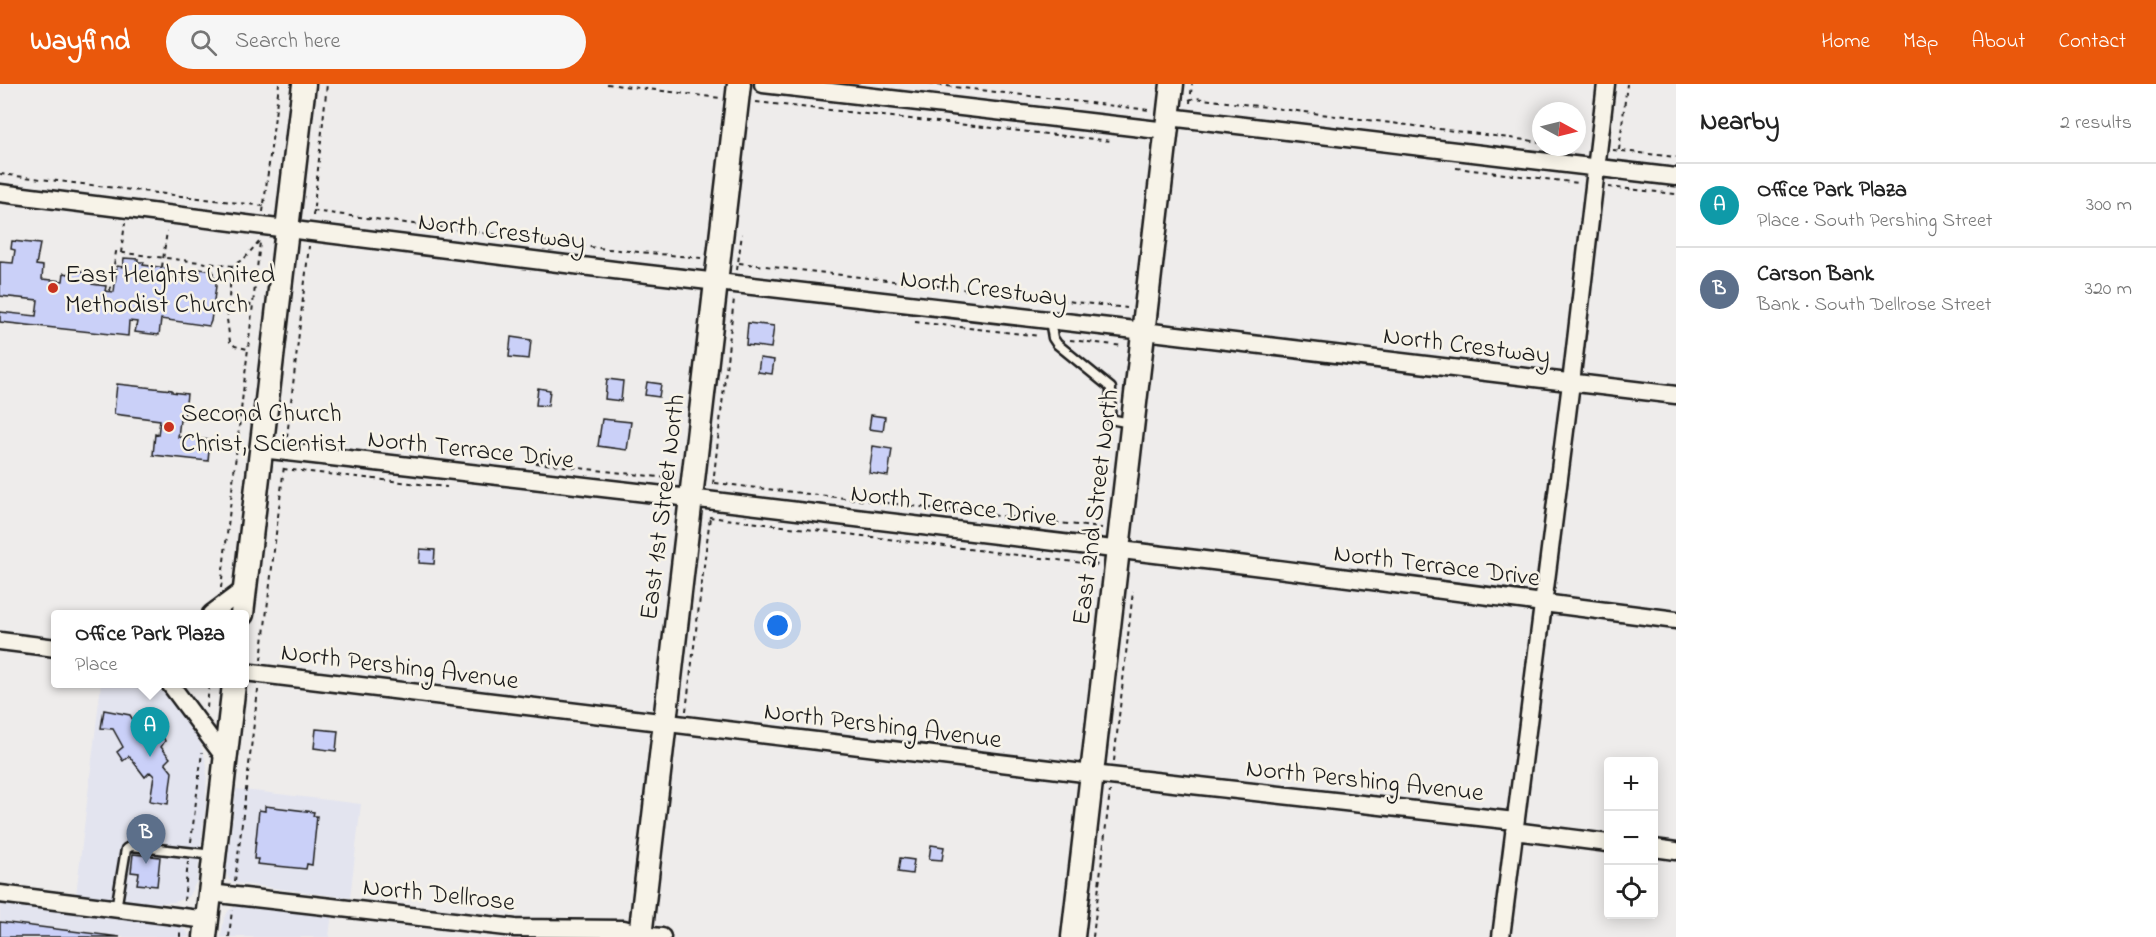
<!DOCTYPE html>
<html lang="en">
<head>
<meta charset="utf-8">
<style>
  :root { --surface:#fff; --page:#f6f6f6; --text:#222; --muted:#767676; --line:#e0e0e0; --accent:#ea580c }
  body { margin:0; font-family:"Indie Flower",sans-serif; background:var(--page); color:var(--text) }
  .controls { position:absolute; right:18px; bottom:18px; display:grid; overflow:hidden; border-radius:6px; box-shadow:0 3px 15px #0003 }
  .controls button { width:54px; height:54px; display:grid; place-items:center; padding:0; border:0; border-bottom:2px solid var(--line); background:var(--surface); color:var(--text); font:30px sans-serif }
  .compass { position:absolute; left:1532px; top:18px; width:54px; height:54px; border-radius:50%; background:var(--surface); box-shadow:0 3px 15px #0003; rotate:97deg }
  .you { position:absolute; left:778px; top:542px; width:21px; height:21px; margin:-15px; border:4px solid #fff; border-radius:50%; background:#1a73e8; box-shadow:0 0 0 9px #1a73e833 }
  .badge { display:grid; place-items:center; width:39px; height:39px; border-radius:50%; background:var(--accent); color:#fff; font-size:20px; font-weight:700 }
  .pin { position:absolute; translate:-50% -50px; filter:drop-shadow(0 2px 3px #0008) }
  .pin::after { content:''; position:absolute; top:32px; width:21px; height:18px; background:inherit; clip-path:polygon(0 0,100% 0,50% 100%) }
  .popup { position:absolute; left:51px; top:526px; width:198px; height:78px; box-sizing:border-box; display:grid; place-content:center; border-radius:6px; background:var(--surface); filter:drop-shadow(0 2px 4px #0005); font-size:20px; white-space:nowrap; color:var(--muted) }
  .popup b { font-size:22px; color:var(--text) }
  .popup::after { content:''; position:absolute; left:50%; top:100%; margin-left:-12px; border:12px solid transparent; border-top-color:var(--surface) }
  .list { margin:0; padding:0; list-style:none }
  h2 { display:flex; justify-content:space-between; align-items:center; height:78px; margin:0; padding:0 24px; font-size:26px }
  h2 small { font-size:20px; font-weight:400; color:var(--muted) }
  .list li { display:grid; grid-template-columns:39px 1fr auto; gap:18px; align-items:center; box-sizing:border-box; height:84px; padding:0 24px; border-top:2px solid var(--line) }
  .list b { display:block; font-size:22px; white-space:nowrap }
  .list p { margin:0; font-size:20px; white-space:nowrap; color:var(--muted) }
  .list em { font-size:20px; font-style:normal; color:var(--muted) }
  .icon { flex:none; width:33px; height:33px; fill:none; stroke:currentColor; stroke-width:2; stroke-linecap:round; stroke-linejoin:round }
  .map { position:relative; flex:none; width:1676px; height:853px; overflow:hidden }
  header { display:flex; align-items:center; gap:36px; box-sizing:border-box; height:84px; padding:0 30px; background:var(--accent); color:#fff }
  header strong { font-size:28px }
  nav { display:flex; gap:33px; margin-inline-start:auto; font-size:21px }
  .search { width:420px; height:54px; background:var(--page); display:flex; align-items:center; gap:15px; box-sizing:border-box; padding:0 21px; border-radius:33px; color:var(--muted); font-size:22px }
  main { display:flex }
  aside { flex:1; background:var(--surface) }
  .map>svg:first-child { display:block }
  .built { fill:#e3e4ef }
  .building { fill:#cad0f8; stroke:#1c1c1c; stroke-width:1.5 }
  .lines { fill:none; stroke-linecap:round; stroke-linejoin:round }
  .lane-casing { stroke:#1c1c1c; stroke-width:13 }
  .street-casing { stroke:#1c1c1c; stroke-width:21 }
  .secondary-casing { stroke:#1c1c1c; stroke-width:27 }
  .path { stroke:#1c1c1c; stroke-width:2; stroke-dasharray:4.5 4.5; stroke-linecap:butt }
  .lane { stroke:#f7f3e8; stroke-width:8 }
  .street { stroke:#f7f3e8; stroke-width:16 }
  .secondary { stroke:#f7f3e8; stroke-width:22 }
  .poi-dot { fill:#c8321e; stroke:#f7f3e8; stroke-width:2 }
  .labels { text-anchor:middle; stroke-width:5; stroke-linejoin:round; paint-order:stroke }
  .street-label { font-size:26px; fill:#1c1c1c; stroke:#f7f3e8 }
  .poi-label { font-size:26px; fill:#1c1c1c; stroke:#f7f3e8; text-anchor:start }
</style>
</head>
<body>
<header>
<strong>Wayfind</strong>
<div class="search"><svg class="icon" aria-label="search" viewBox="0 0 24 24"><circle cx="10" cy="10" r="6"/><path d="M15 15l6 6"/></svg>Search here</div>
<nav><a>Home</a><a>Map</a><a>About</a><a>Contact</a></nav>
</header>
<main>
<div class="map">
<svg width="1676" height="853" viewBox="0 0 1676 853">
  <rect width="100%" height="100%" fill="#eeeceb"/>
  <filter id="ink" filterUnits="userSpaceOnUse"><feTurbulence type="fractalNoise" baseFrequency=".0167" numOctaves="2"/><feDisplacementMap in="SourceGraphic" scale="12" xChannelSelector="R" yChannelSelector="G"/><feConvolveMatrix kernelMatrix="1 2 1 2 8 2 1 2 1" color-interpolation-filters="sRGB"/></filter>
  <g filter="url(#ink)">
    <path class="built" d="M101,600H154L178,622L200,658L207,681L206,717L197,797L188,813L174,818L160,819L76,811Z
      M236,705L361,720L350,814L235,799L229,796L226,789Z
      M0,820L177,842L186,846L190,853H0Z
      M239,821L332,829L329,853H221L224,834L229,826Z"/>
    <path class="building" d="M12,157L40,160L36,181L43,182L42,195L63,197L64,189L69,190L70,186L87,188V191L93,192L92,200L106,202L105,207L114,208L117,182L123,183L124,174L138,175V178H144L143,181L166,184L165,193L196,196L197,192L199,193L200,185L213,187V194H215L216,202L211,237L209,242L161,235L159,251L135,248L137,238L129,237L128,252L0,238V228L36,232L38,216L0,212V178L13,179L15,166L11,165Z
      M748,239L774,242L771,264L746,261Z
      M511,253L531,256L529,275L509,273Z
      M760,274L774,276L772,290L758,288Z
      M607,295L623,297L621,317L605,315Z
      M647,298L661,300L659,313L645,311Z
      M117,300L172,306V308L187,310L184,336H180L178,353L210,356L208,377L153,371L155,350L158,351L160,336L114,330Z
      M538,304L550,306L548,322L536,321Z
      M871,331L885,333L883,347L869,345Z
      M602,335L631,338L627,366L598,362Z
      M873,362L892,365L888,392L869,389Z
      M420,465L435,466L434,480L419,479Z
      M104,626L130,631L136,641L142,637L151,648L155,647L162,650L165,657L161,663L170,674L165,679L172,688L168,720L150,717L154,692L150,688L145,693L129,672L123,677L117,668L123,663L113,645L101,644Z
      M316,645L338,647L336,667L314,664Z
      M265,722L314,728L313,732H317L312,781L307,780L306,785L257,780L258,775H254L259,726L265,727Z
      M931,761L944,763L942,776L929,775Z
      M133,770L160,773L157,802L137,800L139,789L131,788Z
      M900,774L914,776L912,790L898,788Z
      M0,838L120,853H0Z"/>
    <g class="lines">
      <defs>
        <path id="lane" d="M1050,236L1053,254L1057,260L1111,304L1110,335L1130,339
          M116,825L126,765L131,762L214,771"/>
        <path id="street" d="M763,0L1167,47
          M1169,33L1676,93
          M0,109L622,187L1144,247L1676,311
          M261,365L690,414L1246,481L1676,536
          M211,530L246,504
          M0,557L56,564
          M244,588L1092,690L1515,737
          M170,600L225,674
          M1514,747L1608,759
          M1654,764L1676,767
          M210,809L515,844L624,845L640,851L662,853
          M0,810L207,836
          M1501,853L1571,299L1606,0"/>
        <path id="secondary" d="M242,530L304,0
          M205,853L234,600
          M640,853L739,0
          M1073,853L1172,0"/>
      </defs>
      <use href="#lane" class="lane-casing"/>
      <use href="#street" class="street-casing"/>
      <use href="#secondary" class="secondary-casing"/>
      <path class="path" d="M607,0L720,14
        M929,0L1149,26
        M1189,16L1195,14L1541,58
        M756,18L1111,57
        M1190,19L1192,0
        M1613,66L1676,73
        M1619,66L1627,0
        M1456,84L1579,99
        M0,90L264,122
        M1608,103L1676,110
        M313,127L598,164L701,174
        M263,128L279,0
        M313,132L327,0
        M121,169L125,139
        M739,179L1127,224
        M232,182L227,235L230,258L235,262L247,265
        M162,183L167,147
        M737,186L742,150
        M110,207L116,168L232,182L245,174L259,157
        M229,219L252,221
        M915,238L1040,252
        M1070,256L1123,262
        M287,353L309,162
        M527,378L676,395
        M283,385L447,403
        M715,399L1102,444
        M713,400L734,215
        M709,433L1099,481
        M221,504L260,158
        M261,576L284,382
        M207,624L209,600
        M686,627L710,433
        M1114,677L1133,507
        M191,758L202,668
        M235,797L258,606
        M184,817L188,778
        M180,853V847
        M229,853L232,826
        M1093,853L1110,707"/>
      <use href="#lane" class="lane"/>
      <use href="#street" class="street"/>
      <use href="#secondary" class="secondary"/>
    </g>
  </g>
  <g class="poi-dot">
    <circle cx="53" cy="204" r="6"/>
    <circle cx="169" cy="343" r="6"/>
  </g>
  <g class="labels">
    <g class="street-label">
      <text transform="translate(502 146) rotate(7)" y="9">North Crestway</text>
      <text transform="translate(984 203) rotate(7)" y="9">North Crestway</text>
      <text transform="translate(1467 260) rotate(7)" y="9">North Crestway</text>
      <text transform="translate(471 364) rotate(6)" y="9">North Terrace Drive</text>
      <text transform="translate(954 420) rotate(7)" y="9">North Terrace Drive</text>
      <text transform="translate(661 423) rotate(-83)" y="9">East 1st Street North</text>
      <text transform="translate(1094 423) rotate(-83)" y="9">East 2nd Street North</text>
      <text transform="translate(1437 480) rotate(7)" y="9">North Terrace Drive</text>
      <text transform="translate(400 581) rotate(7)" y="9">North Pershing Avenue</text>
      <text transform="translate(883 640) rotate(7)" y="9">North Pershing Avenue</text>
      <text transform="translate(1365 695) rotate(6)" y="9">North Pershing Avenue</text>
      <text transform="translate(439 809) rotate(6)" y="9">North Dellrose</text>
    </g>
    <g class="poi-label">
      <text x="65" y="198">East Heights United<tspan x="65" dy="30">Methodist Church</tspan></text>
      <text x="181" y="337">Second Church<tspan x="181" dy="30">Christ, Scientist</tspan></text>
    </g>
  </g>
</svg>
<div class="controls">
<button>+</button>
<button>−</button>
<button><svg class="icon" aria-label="locate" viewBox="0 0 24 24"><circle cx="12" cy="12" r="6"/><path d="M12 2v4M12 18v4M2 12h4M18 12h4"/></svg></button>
</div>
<svg class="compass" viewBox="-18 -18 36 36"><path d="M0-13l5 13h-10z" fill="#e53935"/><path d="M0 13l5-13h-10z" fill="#767676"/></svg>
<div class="you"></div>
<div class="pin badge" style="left:150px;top:673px;background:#0f9aa8">A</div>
<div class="popup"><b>Office Park Plaza</b>Place</div>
<div class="pin badge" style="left:146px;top:780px;background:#5c6f8a">B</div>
</div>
<aside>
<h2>Nearby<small>2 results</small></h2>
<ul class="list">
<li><span class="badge" style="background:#0f9aa8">A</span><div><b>Office Park Plaza</b><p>Place · South Pershing Street</p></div><em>300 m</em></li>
<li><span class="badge" style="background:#5c6f8a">B</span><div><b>Carson Bank</b><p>Bank · South Dellrose Street</p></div><em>320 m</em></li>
</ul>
</aside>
</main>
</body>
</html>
